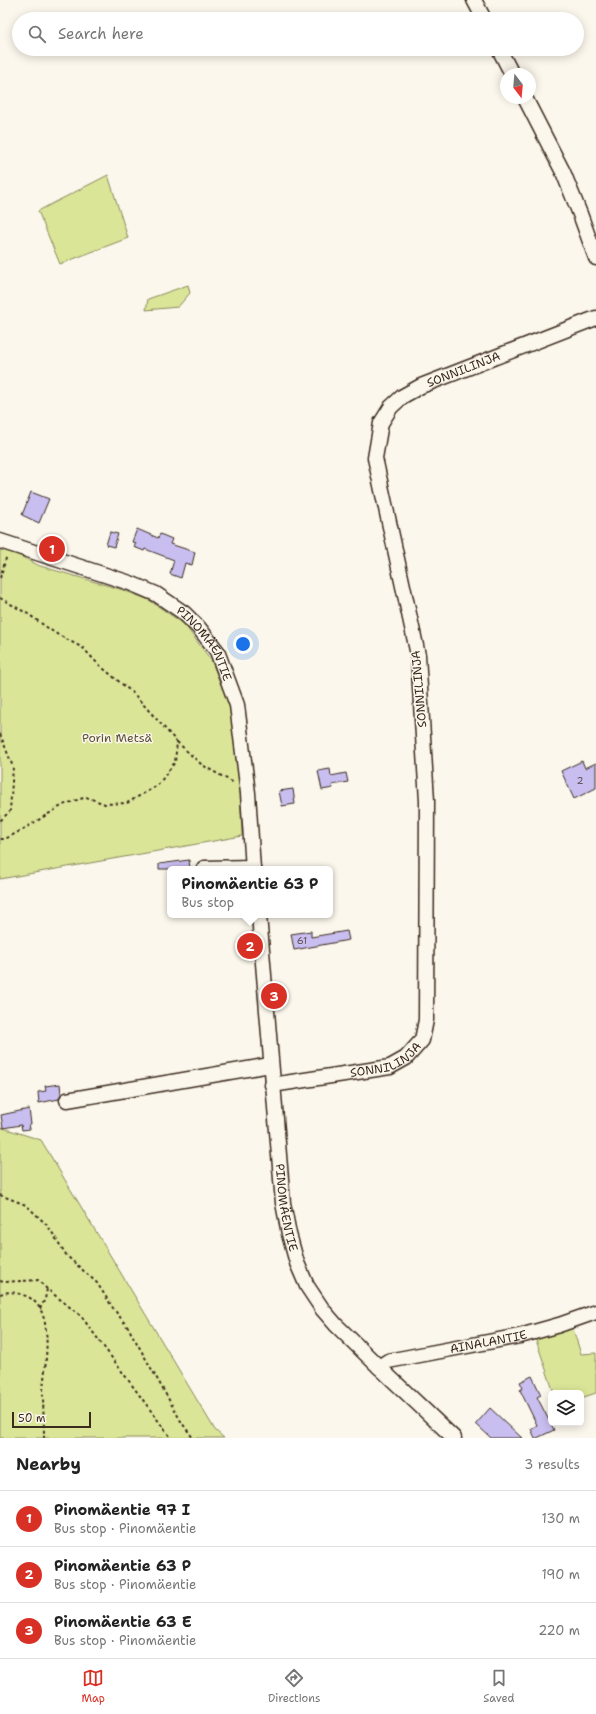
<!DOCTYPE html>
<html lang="en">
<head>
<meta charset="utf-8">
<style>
  :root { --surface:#fff; --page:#f6f6f6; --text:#222; --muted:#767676; --line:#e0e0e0; --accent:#d93025 }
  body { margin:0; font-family:"Shantell Sans",sans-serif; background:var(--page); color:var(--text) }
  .controls { position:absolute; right:12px; bottom:12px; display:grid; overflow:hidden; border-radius:6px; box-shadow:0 2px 10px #0003 }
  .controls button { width:36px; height:36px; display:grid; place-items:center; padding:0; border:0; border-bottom:1px solid var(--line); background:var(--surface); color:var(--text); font:20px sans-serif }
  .compass { position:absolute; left:500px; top:68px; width:36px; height:36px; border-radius:50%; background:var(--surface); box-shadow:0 2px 10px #0003; rotate:164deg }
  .scale { position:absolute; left:12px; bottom:10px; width:79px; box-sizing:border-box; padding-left:4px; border:2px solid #3b2a1e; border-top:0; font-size:11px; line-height:14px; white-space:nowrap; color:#3b2a1e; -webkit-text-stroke:3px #fbf7ec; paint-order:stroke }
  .you { position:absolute; left:243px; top:644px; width:14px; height:14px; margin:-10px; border:3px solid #fff; border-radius:50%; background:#1a73e8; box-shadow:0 0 0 6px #1a73e833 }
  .badge { display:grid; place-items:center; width:26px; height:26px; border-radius:50%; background:var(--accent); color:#fff; font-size:13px; font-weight:700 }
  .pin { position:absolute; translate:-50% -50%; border:2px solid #fff; box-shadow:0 1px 4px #0006 }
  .popup { position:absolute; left:167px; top:866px; width:166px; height:52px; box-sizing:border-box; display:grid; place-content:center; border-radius:6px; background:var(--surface); filter:drop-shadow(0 1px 3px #0005); font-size:13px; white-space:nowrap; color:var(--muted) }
  .popup b { font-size:15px; color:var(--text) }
  .popup::after { content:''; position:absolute; left:50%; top:100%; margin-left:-8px; border:8px solid transparent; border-top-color:var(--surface) }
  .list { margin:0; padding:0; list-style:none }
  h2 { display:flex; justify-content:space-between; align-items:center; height:52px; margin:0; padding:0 16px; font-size:17px }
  h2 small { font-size:13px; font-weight:400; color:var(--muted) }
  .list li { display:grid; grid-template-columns:26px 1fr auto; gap:12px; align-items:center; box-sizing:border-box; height:56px; padding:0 16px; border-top:1px solid var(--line) }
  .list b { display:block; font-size:15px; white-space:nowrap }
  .list p { margin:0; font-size:13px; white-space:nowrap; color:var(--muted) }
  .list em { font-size:13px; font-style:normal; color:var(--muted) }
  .icon { flex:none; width:22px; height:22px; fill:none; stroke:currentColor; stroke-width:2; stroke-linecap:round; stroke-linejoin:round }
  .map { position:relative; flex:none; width:596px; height:1438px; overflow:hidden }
  .search { position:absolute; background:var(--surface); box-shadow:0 2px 10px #0003; left:12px; right:12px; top:12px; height:44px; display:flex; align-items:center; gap:10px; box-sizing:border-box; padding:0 14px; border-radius:22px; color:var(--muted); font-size:15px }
  .sheet { height:220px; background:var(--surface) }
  nav { display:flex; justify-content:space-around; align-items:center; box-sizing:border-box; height:56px; border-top:1px solid var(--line); background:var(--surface); font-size:11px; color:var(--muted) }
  nav a { display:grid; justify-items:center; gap:2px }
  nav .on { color:var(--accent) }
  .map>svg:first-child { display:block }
  .green { fill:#dae598; stroke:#8a885b }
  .building { fill:#c8bef0; stroke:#3b2a1e }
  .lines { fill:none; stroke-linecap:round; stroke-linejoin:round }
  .minor-casing { stroke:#3b2a1e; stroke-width:17 }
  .path { stroke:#3b2a1e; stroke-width:2; stroke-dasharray:3 3; stroke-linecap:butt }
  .minor { stroke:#fbf7ec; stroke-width:14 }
  .labels { text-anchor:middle; stroke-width:3; stroke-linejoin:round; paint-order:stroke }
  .number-label { font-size:10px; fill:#5e4f52 }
  .street-label { font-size:12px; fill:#3b2a1e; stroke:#fbf7ec }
  .park-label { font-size:12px; fill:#5b4f36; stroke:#fbf7ec }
</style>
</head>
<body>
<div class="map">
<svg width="596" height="1438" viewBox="0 0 596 1438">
  <rect width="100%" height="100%" fill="#fbf7ec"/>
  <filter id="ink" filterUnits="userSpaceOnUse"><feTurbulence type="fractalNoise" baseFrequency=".025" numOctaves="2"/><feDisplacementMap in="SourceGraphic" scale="8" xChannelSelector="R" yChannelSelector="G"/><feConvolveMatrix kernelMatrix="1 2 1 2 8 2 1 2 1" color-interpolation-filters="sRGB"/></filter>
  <g filter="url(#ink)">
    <path class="green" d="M108,175L128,238L60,264L38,211Z
      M188,285L190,293L178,307L146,310L148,299Z
      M0,546L40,566L123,590L149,600L184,624L211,660L231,709L239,766L242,836L0,879Z
      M0,1127L41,1140L215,1430L224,1438H0Z
      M572,1326L581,1354L596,1353V1393L581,1398V1393H554L535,1337Z"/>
    <path class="building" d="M31,492L49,499L39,523L22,515Z
      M137,529L158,538L160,534L172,539L170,544L195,552L192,565L185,563L181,578L170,574L174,560L145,549L144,551L134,547L136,543L132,542Z
      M110,532L118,534L114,547L106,545Z
      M582,761L585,768L596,763V788L574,799L561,771Z
      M330,769L331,776L346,773L348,782L332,785L333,788L322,790L318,771Z
      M293,789L295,804L282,806L279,791Z
      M189,860L190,869H159V864Z
      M311,931V937L347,931L349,940L294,950L291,934Z
      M60,1084L61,1094L59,1099L39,1103L38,1092L46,1091L45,1086Z
      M29,1109L31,1124H29L30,1129L22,1130L21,1125L3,1128L1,1115Z
      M532,1376L541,1395L537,1397L554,1430L537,1438H535L531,1429L537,1425L520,1390L523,1388L520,1382Z
      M490,1408L522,1438H491L476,1424Z"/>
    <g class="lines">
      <defs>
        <g id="minor">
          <path d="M474,0L484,19"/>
          <path d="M499,49L512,74"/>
          <path d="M525,98L563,172L580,214L596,258"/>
          <path id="s1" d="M0,541L130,583L156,594L184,613L199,628L217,651L237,705L248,793L253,869"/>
          <path d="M204,868L253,867"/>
          <path id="s2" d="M259,915L283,1203L289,1234L297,1263L307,1286L323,1310L336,1325L379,1367L454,1438"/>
          <path id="s3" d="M272,1085L390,1067L406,1058L422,1040L426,1020L427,801L418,655L375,458L381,423L391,407L403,396L421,386L596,318"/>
          <path d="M67,1100L270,1065"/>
          <path id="s4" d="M379,1367L388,1361L520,1336L559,1325L596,1312"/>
        </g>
      </defs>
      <use href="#minor" class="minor-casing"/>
      <path class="path" d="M0,578L7,555
        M0,598L28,614L55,633L83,648L98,664L134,694L177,742L175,762L158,785L127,803L105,804L86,797L63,805L22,830L5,839H0
        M0,734L13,767L10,811L0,821
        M177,742L202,765L234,783
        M0,1195L26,1205L48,1226L67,1256L97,1283L113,1308L129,1329L182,1423L193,1438
        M0,1281L4,1282L38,1280L47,1289L81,1316L171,1438
        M0,1294C9,1291 14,1292 23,1295C58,1305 44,1366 43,1392C43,1407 44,1423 44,1438
        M40,1309L45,1299L47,1289"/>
      <use href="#minor" class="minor"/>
    </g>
  </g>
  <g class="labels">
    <g class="number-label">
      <text x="580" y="784">2</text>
      <text x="302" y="944">61</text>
    </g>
    <g class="street-label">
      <text dy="4" stroke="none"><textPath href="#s3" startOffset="886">SONNILINJA</textPath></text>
      <text dy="4" stroke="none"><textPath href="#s1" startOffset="236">PINOMÄENTIE</textPath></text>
      <text transform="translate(419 689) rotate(-95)" y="4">SONNILINJA</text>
      <text dy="4" stroke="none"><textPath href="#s3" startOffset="118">SONNILINJA</textPath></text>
      <text dy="4" stroke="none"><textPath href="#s2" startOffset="294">PINOMÄENTIE</textPath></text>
      <text dy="4" stroke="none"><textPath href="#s4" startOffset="113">AINALANTIE</textPath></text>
    </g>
    <g class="park-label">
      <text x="117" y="742">Porin Metsä</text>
    </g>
  </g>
</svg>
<div class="controls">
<button><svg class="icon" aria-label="layers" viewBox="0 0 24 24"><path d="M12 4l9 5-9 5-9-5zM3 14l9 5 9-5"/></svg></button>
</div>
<svg class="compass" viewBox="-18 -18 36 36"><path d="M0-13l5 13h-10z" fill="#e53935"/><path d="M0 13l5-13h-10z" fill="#767676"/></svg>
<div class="scale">50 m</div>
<div class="you"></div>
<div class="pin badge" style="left:52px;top:549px">1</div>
<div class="pin badge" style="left:250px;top:946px">2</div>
<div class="popup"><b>Pinomäentie 63 P</b>Bus stop</div>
<div class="pin badge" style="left:274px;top:996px">3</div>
<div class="search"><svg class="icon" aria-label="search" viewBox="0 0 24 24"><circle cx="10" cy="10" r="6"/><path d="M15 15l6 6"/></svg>Search here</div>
</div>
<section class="sheet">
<h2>Nearby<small>3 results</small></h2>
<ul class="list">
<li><span class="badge">1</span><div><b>Pinomäentie 97 I</b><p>Bus stop · Pinomäentie</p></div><em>130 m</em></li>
<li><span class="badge">2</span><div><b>Pinomäentie 63 P</b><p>Bus stop · Pinomäentie</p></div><em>190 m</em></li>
<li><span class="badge">3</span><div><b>Pinomäentie 63 E</b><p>Bus stop · Pinomäentie</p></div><em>220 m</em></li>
</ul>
</section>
<nav>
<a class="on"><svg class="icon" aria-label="map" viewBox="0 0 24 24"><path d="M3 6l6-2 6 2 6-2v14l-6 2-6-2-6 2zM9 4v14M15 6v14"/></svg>Map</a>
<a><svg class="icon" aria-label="directions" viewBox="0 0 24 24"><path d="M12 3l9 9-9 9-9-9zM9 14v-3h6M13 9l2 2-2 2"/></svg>Directions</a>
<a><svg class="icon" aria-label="saved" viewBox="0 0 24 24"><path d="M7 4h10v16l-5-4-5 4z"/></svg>Saved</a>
</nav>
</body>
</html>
